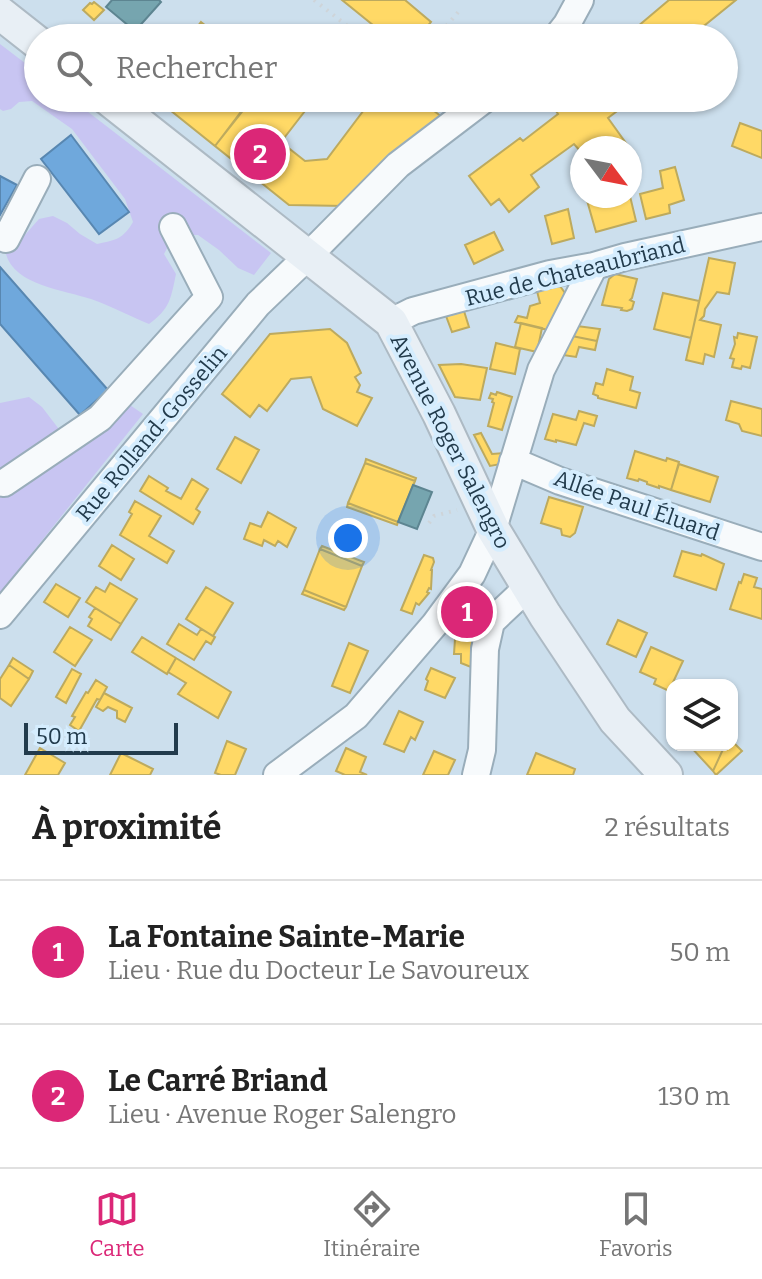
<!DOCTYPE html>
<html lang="fr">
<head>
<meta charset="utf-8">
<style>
  :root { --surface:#fff; --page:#f2f2f2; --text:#222; --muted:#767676; --line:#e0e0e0; --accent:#db2777 }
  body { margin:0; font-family:Bitter,serif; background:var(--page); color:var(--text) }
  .controls { position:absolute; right:24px; bottom:24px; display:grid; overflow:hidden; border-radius:16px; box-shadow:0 2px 6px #0004 }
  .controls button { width:72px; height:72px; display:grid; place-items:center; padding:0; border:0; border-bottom:2px solid var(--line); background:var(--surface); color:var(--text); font:40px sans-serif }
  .compass { position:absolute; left:570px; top:136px; width:72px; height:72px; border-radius:50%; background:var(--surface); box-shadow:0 2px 6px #0004; rotate:122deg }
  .scale { position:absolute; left:24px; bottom:20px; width:154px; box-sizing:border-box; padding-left:8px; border:4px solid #223b4c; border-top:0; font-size:22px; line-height:28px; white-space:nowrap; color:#223b4c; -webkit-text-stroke:6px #d5edfe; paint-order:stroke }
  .you { position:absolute; left:348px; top:538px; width:28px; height:28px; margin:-20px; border:6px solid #fff; border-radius:50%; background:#1a73e8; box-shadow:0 0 0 12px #1a73e833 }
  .badge { display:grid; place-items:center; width:52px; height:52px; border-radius:50%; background:var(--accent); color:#fff; font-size:26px; font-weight:700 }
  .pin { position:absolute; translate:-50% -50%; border:4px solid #fff; box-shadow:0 2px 8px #0006 }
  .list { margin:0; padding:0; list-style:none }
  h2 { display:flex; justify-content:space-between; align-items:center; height:104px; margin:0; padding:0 32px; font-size:34px }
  h2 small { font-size:26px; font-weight:400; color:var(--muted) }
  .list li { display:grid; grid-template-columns:52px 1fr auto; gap:24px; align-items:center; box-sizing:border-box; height:144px; padding:0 32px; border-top:2px solid var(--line) }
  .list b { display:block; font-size:30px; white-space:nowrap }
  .list p { margin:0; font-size:26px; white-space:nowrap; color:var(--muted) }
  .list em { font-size:26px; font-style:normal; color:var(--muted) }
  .icon { flex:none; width:44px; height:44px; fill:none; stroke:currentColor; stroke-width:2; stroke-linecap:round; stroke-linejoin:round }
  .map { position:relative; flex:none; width:762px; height:775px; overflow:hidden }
  .search { position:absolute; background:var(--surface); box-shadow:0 2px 6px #0004; left:24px; right:24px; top:24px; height:88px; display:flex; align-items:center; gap:20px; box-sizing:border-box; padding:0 28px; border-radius:44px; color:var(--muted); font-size:30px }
  .sheet { height:392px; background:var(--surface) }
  nav { display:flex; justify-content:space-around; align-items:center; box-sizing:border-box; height:112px; border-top:2px solid var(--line); background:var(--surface); font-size:22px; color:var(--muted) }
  nav a { display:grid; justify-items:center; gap:4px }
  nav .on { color:var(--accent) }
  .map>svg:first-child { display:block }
  .green { fill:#c8c5f2 }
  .homes { fill:#ffd966; stroke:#bdaa5e; stroke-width:2 }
  .schools { fill:#6fa8dc; stroke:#5887b1; stroke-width:2 }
  .public { fill:#76a5af; stroke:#5d8591; stroke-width:2 }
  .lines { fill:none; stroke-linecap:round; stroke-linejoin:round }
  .minor-casing { stroke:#99adba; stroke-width:30 }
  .major-casing { stroke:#adbac4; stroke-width:36 }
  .path { stroke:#ced4d9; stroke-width:4; stroke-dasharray:2 6; stroke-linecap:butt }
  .minor { stroke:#f7fafc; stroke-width:26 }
  .major { stroke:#e8eff5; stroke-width:32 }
  .labels { text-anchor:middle; stroke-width:8; stroke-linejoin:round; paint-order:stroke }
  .street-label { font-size:22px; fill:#223b4c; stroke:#d5edfe }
</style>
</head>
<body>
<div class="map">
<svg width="762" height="775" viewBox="0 0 762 775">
  <rect width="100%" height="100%" fill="#ccdfed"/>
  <path class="green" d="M0,44L38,73V98H70L271,253L254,275L238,268L219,250L198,235H174L164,254L176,274C171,298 170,309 149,324C130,316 111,306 91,299C64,290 9,285 5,249L11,242L24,236L39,219L53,216L67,223L80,234L97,244C116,240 123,239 133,222L125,199L72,129L32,101L19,102L11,109L3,111L0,109Z
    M29,397L42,407L65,437L124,401L143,414L0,593V403Z"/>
  <path class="homes" d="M342,0H405L431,22L418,38H389Z
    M669,0H736L689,38H624Z
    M94,2L104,10L94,20L83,10L90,3L92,4Z
    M201,22L221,38H189Z
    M155,98H229L243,109L215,146Z
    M253,98H315L281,142L305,161L327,159L373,98H417L442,117L345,206L289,205L215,146Z
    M573,98H626L629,102L608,118L628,146L626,148H582V153L574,144L531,175L539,187L509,212L499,199L491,205L469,176L520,138L523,141L558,114L556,111Z
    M740,123L762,131V158L732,146Z
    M675,167L684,200L669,205L670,213L646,219L640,194L663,188L660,171Z
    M591,196H606L607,199L630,196L636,221L596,232L586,197Z
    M568,209L574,238L552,244L545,216Z
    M494,232L503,250L474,264L465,245Z
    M709,258L735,263L729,294L717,292L705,309L704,316L700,320L721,325L714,357L705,354L703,364L686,360Z
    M615,274L637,279L632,298L630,300L634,302L632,309L627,311L621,310L622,308L602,305L609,279Z
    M560,286L565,293L548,330L515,322L518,316L527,318L530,306L540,303L537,291Z
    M663,293L699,301L691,338L654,329Z
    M464,311L469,327L452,332L446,316Z
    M521,323L542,328L537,352L515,347Z
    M577,326L600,329L597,341L572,336Z
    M330,329L347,343L361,373L355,377L360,385L357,392L372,398L357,426L323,409L311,377L291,379L267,411L259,405L250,417L222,394L270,334Z
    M738,333L757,337L750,368L742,366L741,369L732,367L734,359L730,358L735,344L734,337L737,338Z
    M572,336L597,341L595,350L579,347L576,357L563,355Z
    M496,343L520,349L515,374L490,369Z
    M461,364L487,368L480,400L455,397L439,365Z
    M607,369L633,377L630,390L640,393L636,408L598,398V396L593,394L596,383L603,385Z
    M497,392L512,397L502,430L488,426L494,403L492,402L493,399L489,398L491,393L496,395Z
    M731,401L762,409V436L742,431L739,424L726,420Z
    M579,411L597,416L594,426L584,423L576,445L556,440V442L545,439L553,414L576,420Z
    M481,433L492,454L504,453L501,464L490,466L474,435Z
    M235,437L259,450L241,483L217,469Z
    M635,451L666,461L667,458L679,462L671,490L659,486V488L647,484V482L639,479L638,481L627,478Z
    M366,459L416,478L415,481L365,463Z
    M365,463L415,481L398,522L348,503Z
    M679,464L718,477L710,502L671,490Z
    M149,476L168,488L166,491L181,499L192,479L208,489L196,509L200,512L193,524L140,491Z
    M549,497L583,507L575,533L570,537L562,535L561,529L541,523Z
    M135,501L161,516L149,536L174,551L167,563L120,535L132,514L129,512Z
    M348,503L398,522L397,525L347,507Z
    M268,512L296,528L287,547L278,541L275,546L264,540L262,546L244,539L250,523L261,527Z
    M112,545L134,559L121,580L99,566Z
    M322,546L364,562L362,566L320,549Z
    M320,549L362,566L346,607L304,590Z
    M682,551L701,556L702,554L724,564L716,590L674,576Z
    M424,555L433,558L434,562L431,570H432L431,589L429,588L427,592L429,593L419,605L416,603L412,614L401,610Z
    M744,574L757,578L754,587L762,589V619L730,609L739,582L741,583Z
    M110,583L137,599L121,624L86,602L96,587L105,592Z
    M56,584L80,598L68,617L44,602Z
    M206,587L233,603L213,636L186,619Z
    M304,590L346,607L344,610L302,594Z
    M95,608L121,624L111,640L88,626L92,619L89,617Z
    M459,615H473L471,667L461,663V654H454L456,624L459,622Z
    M618,620L647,633L636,657L607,644Z
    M179,624L197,635L201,629L215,637L211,644L206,641L194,660L167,644Z
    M70,627L92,640L75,666L54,652Z
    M142,637L176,658L167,674L132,652Z
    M349,643L368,651L350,693L332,686Z
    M651,647L683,661L669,691L654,684L656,679L640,672Z
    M13,658L33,671L29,679L9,665Z
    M176,658L231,692L218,718L178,694L186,683L168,672Z
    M9,665L29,679L11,706L0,698V679Z
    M431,668L455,678L445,698L425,690L428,681L426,679Z
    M72,669L81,674L66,703L56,697Z
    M96,680L107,687L100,700L97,699L79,731L70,725L75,717L72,716L86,692L88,693Z
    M104,693L132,708L125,722L117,718V711L108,707L103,711L96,707Z
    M399,711L423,722L415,740L411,737L404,752L384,744Z
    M227,741L246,749L235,775H221L215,773Z
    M732,741L742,751L716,775L713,771L725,745H732Z
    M689,745H725L713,771Z
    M40,748L65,763L58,775H25Z
    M346,748L366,757L360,772L367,775H345L336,771Z
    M434,751L455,760L448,775H423Z
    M121,753L153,769L150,775H110Z
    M536,753L575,769L573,775H527Z"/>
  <path class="schools" d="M71,135L129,212L99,234L41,159Z
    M0,176L17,185L0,215Z
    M0,267L108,390L80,415L0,324Z"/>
  <path class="public" d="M112,0H159L161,2L135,31L106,7Z
    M413,485L432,492L417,529L398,522Z"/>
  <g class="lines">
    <defs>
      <path id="minor" d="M556,38L567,24L580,0
        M0,236L6,239L37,179
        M391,322L413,311L550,274L594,266L625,257L762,227
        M513,461L560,481L762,547
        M4,483L100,418L209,297L173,227
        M0,615L258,304L307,257L398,165L486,98
        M277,775L356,716L435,624L472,574L493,529L541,370L594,266
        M476,775L482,750L485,649L491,622L528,587"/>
      <path id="major" d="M0,13L38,43
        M107,98L391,322L439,414L493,529L545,615L615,720L666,775"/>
    </defs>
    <use href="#minor" class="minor-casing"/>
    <use href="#major" class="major-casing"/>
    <path class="path" d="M314,0L363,38
      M436,38L460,10
      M429,523L434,516L457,510"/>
    <use href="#minor" class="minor"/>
    <use href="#major" class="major"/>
  </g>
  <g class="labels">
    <g class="street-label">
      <text transform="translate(575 271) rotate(-14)" y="8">Rue de Chateaubriand</text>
      <text transform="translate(151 433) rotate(-50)" y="8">Rue Rolland-Gosselin</text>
      <text transform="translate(451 441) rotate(63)" y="8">Avenue Roger Salengro</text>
      <text transform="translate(637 505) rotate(19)" y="8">Allée Paul Éluard</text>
    </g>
  </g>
</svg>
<div class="controls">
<button><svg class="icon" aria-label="layers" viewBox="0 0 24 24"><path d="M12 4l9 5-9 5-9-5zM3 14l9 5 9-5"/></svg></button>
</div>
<svg class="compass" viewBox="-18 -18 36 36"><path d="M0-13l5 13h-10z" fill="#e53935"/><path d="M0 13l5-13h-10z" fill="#767676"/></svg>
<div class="scale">50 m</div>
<div class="you"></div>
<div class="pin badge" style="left:467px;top:612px">1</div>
<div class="pin badge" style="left:260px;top:154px">2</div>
<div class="search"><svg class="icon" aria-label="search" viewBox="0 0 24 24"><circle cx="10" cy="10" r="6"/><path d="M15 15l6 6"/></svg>Rechercher</div>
</div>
<section class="sheet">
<h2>À proximité<small>2 résultats</small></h2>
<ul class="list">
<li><span class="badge">1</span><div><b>La Fontaine Sainte-Marie</b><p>Lieu · Rue du Docteur Le Savoureux</p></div><em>50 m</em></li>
<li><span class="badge">2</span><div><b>Le Carré Briand</b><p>Lieu · Avenue Roger Salengro</p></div><em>130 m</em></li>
</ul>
</section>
<nav>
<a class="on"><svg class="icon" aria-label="map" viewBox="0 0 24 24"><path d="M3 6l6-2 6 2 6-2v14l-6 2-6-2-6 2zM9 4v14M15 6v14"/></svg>Carte</a>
<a><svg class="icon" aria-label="directions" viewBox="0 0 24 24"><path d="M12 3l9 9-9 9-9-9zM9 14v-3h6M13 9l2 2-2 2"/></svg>Itinéraire</a>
<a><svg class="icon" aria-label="saved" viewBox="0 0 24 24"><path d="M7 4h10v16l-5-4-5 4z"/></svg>Favoris</a>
</nav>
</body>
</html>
